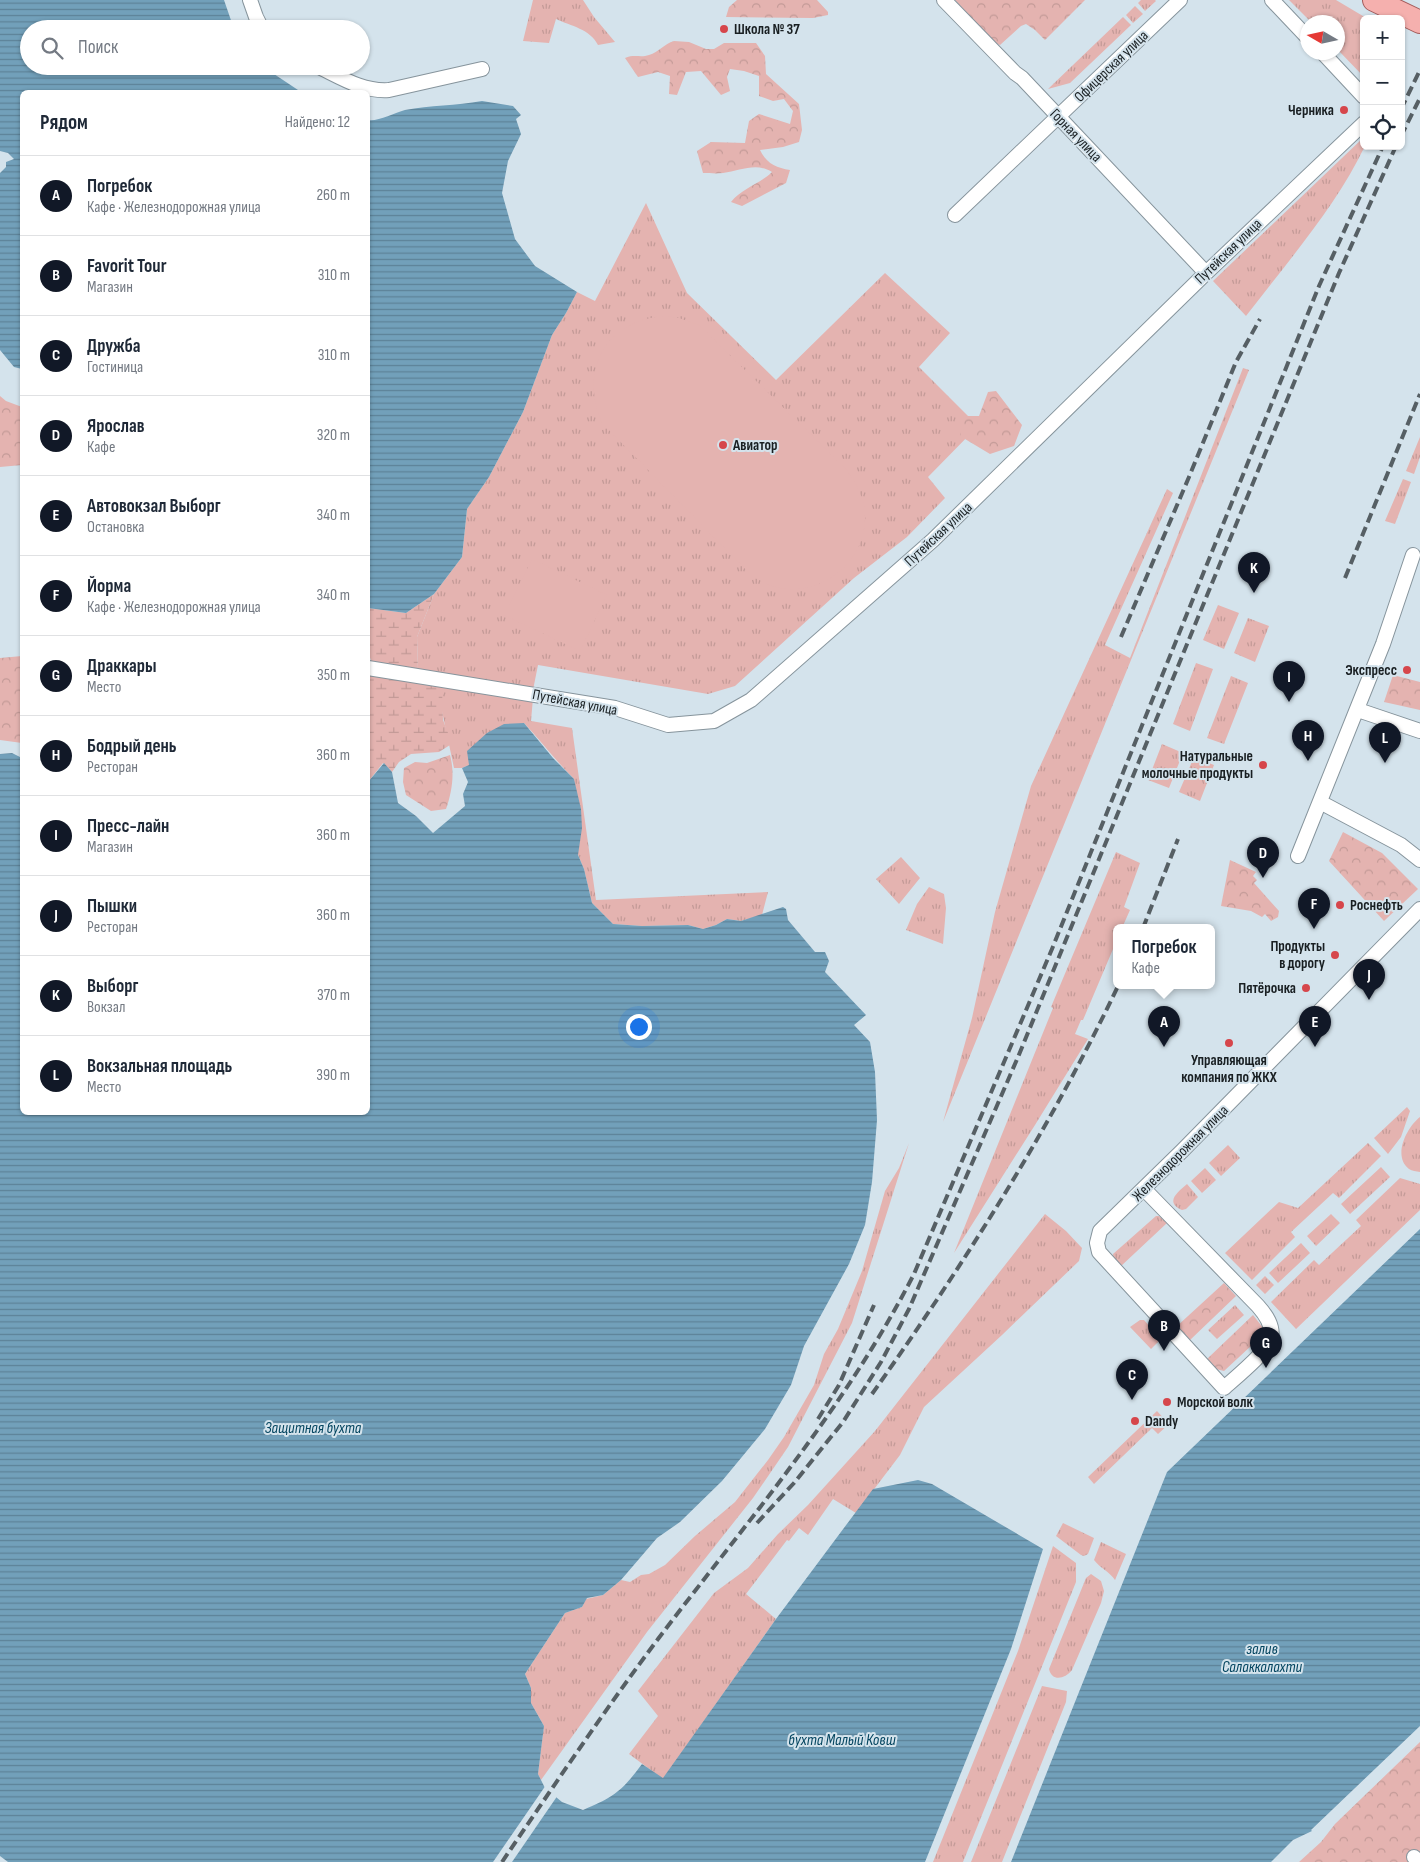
<!DOCTYPE html>
<html lang="ru">
<head>
<meta charset="utf-8">
<style>
  :root { --surface:#fff; --page:#f6f6f7; --text:#1f2937; --muted:#747a83; --line:#e0e1e3; --accent:#111827 }
  body { margin:0; font-family:"Sofia Sans Condensed",sans-serif; background:var(--page); color:var(--text) }
  .controls { position:absolute; right:15px; top:15px; display:grid; overflow:hidden; border-radius:8px; box-shadow:0 1px 4px #0004 }
  .controls button { width:45px; height:45px; display:grid; place-items:center; padding:0; border:0; border-bottom:1px solid var(--line); background:var(--surface); color:var(--text); font:25px sans-serif }
  .compass { position:absolute; left:1300px; top:15px; width:45px; height:45px; border-radius:50%; background:var(--surface); box-shadow:0 1px 4px #0004; rotate:279deg }
  .you { position:absolute; left:638px; top:1026px; width:18px; height:18px; margin:-12px; border:4px solid #fff; border-radius:50%; background:#1a73e8; box-shadow:0 0 0 8px #1a73e833 }
  .badge { display:grid; place-items:center; width:32px; height:32px; border-radius:50%; background:var(--accent); color:#fff; font-size:16px; font-weight:700 }
  .pin { position:absolute; translate:-50% -41px; filter:drop-shadow(0 1px 2px #0008) }
  .pin::after { content:''; position:absolute; top:26px; width:18px; height:15px; background:inherit; clip-path:polygon(0 0,100% 0,50% 100%) }
  .popup { position:absolute; left:1113px; top:924px; width:102px; height:65px; box-sizing:border-box; display:grid; place-content:center; border-radius:8px; background:var(--surface); filter:drop-shadow(0 1px 4px #0005); font-size:16px; white-space:nowrap; color:var(--muted) }
  .popup b { font-size:19px; color:var(--text) }
  .popup::after { content:''; position:absolute; left:50%; top:100%; margin-left:-10px; border:10px solid transparent; border-top-color:var(--surface) }
  .list { margin:0; padding:0; list-style:none }
  h2 { display:flex; justify-content:space-between; align-items:center; height:65px; margin:0; padding:0 20px; font-size:21px }
  h2 small { font-size:16px; font-weight:400; color:var(--muted) }
  .list li { display:grid; grid-template-columns:32px 1fr auto; gap:15px; align-items:center; box-sizing:border-box; height:80px; padding:0 20px; border-top:1px solid var(--line) }
  .list b { display:block; font-size:19px; white-space:nowrap }
  .list p { margin:0; font-size:16px; white-space:nowrap; color:var(--muted) }
  .list em { font-size:16px; font-style:normal; color:var(--muted) }
  .icon { flex:none; width:28px; height:28px; fill:none; stroke:currentColor; stroke-width:2; stroke-linecap:round; stroke-linejoin:round }
  .map { position:relative; flex:none; width:1420px; height:1862px; overflow:hidden }
  .search { position:absolute; background:var(--surface); box-shadow:0 1px 4px #0004; left:20px; top:20px; width:350px; height:55px; display:flex; align-items:center; gap:12px; box-sizing:border-box; padding:0 18px; border-radius:28px; color:var(--muted); font-size:19px }
  .panel { position:absolute; background:var(--surface); box-shadow:0 1px 4px #0004; left:20px; top:90px; width:350px; height:1025px; border-radius:8px }
  .map>svg:first-child { display:block }
  .grass { fill:url(#grass-tufts) }
  .forest { fill:url(#forest-crowns) }
  .wetland { fill:url(#wetland-marsh) }
  .pitch { fill:#e4b3b0 }
  .water { fill:url(#water-rules) }
  .pier { fill:#d4e3ec }
  .lines { fill:none; stroke-linecap:round; stroke-linejoin:round }
  .street-casing { stroke:#86949c; stroke-width:16 }
  .primary-casing { stroke:#a35b5a; stroke-width:24 }
  .street { stroke:#fff; stroke-width:14 }
  .primary { stroke:#f5b0ae; stroke-width:22 }
  .rail { stroke:#565f64; stroke-width:4; stroke-dasharray:10 5; stroke-linecap:butt }
  .poi-dot { fill:#d6464b; stroke:#d4e3ec; stroke-width:2 }
  .labels { text-anchor:middle; stroke-width:4; stroke-linejoin:round; paint-order:stroke }
  .poi-label { font-size:15px; font-weight:bold; fill:#191f22; stroke:#d4e3ec; text-anchor:start }
  .street-label { font-size:15px; fill:#191f22; stroke:#d4e3ec }
  .water-label { font-size:16px; font-style:italic; fill:#03445f; stroke:#d4e3ec }
</style>
</head>
<body>
<div class="map">
<svg width="1420" height="1862" viewBox="0 0 1420 1862">
  <defs>
    <pattern id="grass-tufts" width="24" height="20" patternUnits="userSpaceOnUse" patternTransform="scale(1.25)"><rect width="24" height="20" fill="#e4b3b0"/><path d="M3 7l-1-3M5 7V3M7 7l1-3M15 17l-1-3M17 17v-4M19 17l1-3" fill="none" stroke="#c39a97"/></pattern>
    <pattern id="forest-crowns" width="20" height="18" patternUnits="userSpaceOnUse" patternTransform="scale(1.25)"><rect width="20" height="18" fill="#e4b3b0"/><path d="M2 6a3 3 0 1 1 6 0M12 15a3 3 0 1 1 6 0" fill="none" stroke="#c39a97"/></pattern>
    <pattern id="wetland-marsh" width="20" height="14" patternUnits="userSpaceOnUse" patternTransform="scale(1.25)"><rect width="20" height="14" fill="#e4b3b0"/><path d="M1 5h8M5 5V1M11 12h8M15 12V8" fill="none" stroke="#c39a97"/></pattern>
    <pattern id="water-rules" width="6" height="5" patternUnits="userSpaceOnUse" patternTransform="scale(1.25)"><rect width="6" height="5" fill="#72a0ba"/><path d="M0 2.5h6" fill="none" stroke="#5d8297"/></pattern>
  </defs>
  <rect width="100%" height="100%" fill="#d4e3ec"/>
  <path class="grass" d="M533,0H583L594,17L615,42L598,45C590,29 571,26 556,19L549,43L523,41Z
    M1141,0H1155L1156,1L1145,11L1138,3Z
    M1289,0H1336L1368,19H1364V77L1338,50V22H1311Z
    M1135,6L1143,14L1133,23L1126,15Z
    M1123,17L1131,25L1070,83L1048,89Z
    M1364,137V146H1365C1335,208 1288,261 1246,316L1213,281Z
    M646,203L687,293L776,380L885,273L950,333L919,367L978,426L928,477L945,498L907,537L854,578L735,686L708,694L538,665L533,690L418,670L417,637L434,594L462,557L467,509L489,477L523,412L552,335L566,313L577,292L595,301Z
    M1243,368L1249,370L943,1122L972,1018L995,912L1031,786L1167,489L1173,493L1105,645L1130,658Z
    M1420,437V457L1414,474L1406,471Z
    M1403,479L1411,482L1395,524L1385,521Z
    M1218,605L1239,613L1224,649L1203,640Z
    M1248,618L1269,626L1255,662L1234,653Z
    M1196,663L1213,669L1190,731L1173,724Z
    M1231,676L1248,683L1224,744L1207,738Z
    M436,683L533,698L531,721L572,728L596,900L768,892L762,915L741,921L727,919L716,925L703,929L688,925L642,926L613,924L592,903L584,869L578,855L574,779C556,761 541,741 524,723L469,765L462,768H454Z
    M1162,744L1183,753L1169,788L1148,780Z
    M1194,757L1214,765L1200,801L1179,792Z
    M1116,852L1140,863L1124,907L1130,910L1122,928H1116V942L1083,1020H1081L1075,1034L1088,1039L1035,1125L954,1253L1053,1008L1051,1007Z
    M901,857L920,878L899,904L876,879Z
    M929,887L944,894L946,908L943,944L906,930L917,904Z
    M1407,1107L1410,1111L1401,1137L1388,1154L1374,1138Z
    M1420,1117V1172C1416,1171 1412,1171 1409,1169C1392,1156 1407,1127 1420,1117Z
    M909,1143L852,1323L788,1447L753,1498L647,1632L541,1780L538,1774L544,1726L531,1703V1688L525,1674L565,1613L582,1607L586,1599L603,1595L621,1580L630,1582L641,1575L649,1574L665,1565L695,1536L735,1502L768,1460L784,1437L814,1385L824,1354L838,1329L862,1271L885,1191L899,1168Z
    M1368,1143L1381,1156L1339,1198L1333,1193L1291,1232L1295,1237L1252,1280L1225,1253L1279,1202L1298,1208Z
    M1228,1145L1240,1158L1221,1176L1209,1163Z
    M1381,1167L1390,1177L1350,1214L1341,1204Z
    M1205,1168L1216,1180L1202,1193L1191,1181Z
    M1400,1178L1420,1184V1210L1296,1329L1271,1302L1314,1260L1319,1265L1361,1226L1356,1220Z
    M1187,1184L1198,1197L1186,1209L1182,1210C1164,1202 1178,1192 1187,1184Z
    M1045,1214L1066,1231L1082,1248L1079,1261L1002,1335L924,1407L900,1455L856,1513L833,1499L808,1535L799,1528L789,1541L787,1540L746,1594L776,1619L663,1779L629,1754L658,1716L638,1691L714,1593L748,1568L778,1534L808,1505L875,1431Z
    M1331,1214L1340,1223L1316,1246L1307,1236Z
    M1156,1216H1159L1167,1223L1120,1267L1114,1259L1113,1254Z
    M1301,1243L1310,1253L1278,1283L1269,1273Z
    M1265,1276L1274,1285L1265,1294L1256,1285Z
    M1235,1305L1244,1315L1217,1339L1208,1330Z
    M1140,1320H1144L1161,1339L1151,1349L1130,1327Z
    M1157,1411L1169,1424L1158,1434L1152,1428L1094,1484L1088,1477Z
    M1063,1523L1094,1538L1088,1554L1084,1556L1081,1555L1056,1536Z
    M1101,1542L1126,1554L1115,1580C1110,1572 1100,1568 1094,1560Z
    M1053,1546L1076,1563V1582L963,1862H933L1018,1651Z
    M1091,1574L1101,1581L1104,1591L1101,1603L1072,1670C1065,1679 1052,1682 1049,1669L1086,1578Z
    M1042,1686L1067,1691L1066,1702L1002,1862H971Z"/>
  <path class="forest" d="M737,0H817L828,12V15L813,18L726,17L729,7Z
    M955,0H1085L1045,40L1035,30L1026,24L1021,26L1000,45L993,42Z
    M674,41L689,42L706,49H714L724,43H756L765,56L766,74L799,104L802,130L799,142L783,147L760,150C766,163 776,168 790,170L786,183L742,206L731,202C742,188 760,184 772,172C756,162 740,171 723,173C716,174 709,173 703,173L697,151L711,142L745,143L749,121L759,114L790,124L793,111L784,99L773,101L759,96V76L744,71L730,69L727,77L730,91L721,95L701,71L686,72L677,95L669,94L670,76L658,72L638,77L625,58C634,54 641,58 649,55C659,52 664,44 674,41Z
    M996,391L1022,425L1014,446L990,454L960,436L961,416H979L988,392Z
    M0,396L6,401L22,407V465L0,467Z
    M22,656V743L0,740V658Z
    M1393,675L1420,682V710L1384,702Z
    M450,755C455,773 452,792 446,809L431,811L406,795L403,782L404,768L415,762L427,763Z
    M1343,832L1382,853L1418,889L1384,921L1329,861Z
    M1230,860L1256,872L1253,876L1257,880L1254,883L1279,911L1278,917L1271,921L1265,914L1262,917L1251,911L1221,906Z
    M1224,1283L1236,1296L1189,1341L1176,1327Z
    M1253,1315L1264,1329L1265,1333L1224,1371L1216,1369L1207,1359Z
    M1420,1742V1851L1408,1862H1299L1321,1842L1335,1824Z"/>
  <path class="wetland" d="M434,594L417,637L418,670L372,664L368,651V608L406,613Z
    M368,673L436,683L442,689L443,720L448,733L450,745L439,752L411,754L399,762L392,772L383,763L368,782Z"/>
  <path class="pitch" d="M665,316L679,318L699,325L845,468C853,478 859,488 863,502C876,552 826,600 776,587C767,585 760,580 752,576L602,423C579,369 606,320 665,316Z
    M532,559L607,595L580,651L504,615Z"/>
  <path class="water" d="M0,0H224L234,29H29V66H262L301,92H22V369L14,367L0,350V173L6,167V162L14,159L8,153L0,151Z
    M482,101L513,106L521,115L516,119L521,134L508,161L502,193L515,239L535,266L577,292L566,313L552,335L523,412L489,477L467,509L462,557L434,594L406,613L368,608V120C377,122 394,113 405,110C430,105 456,106 482,101Z
    M524,723L553,758L574,779L581,809L582,828L578,855L584,869L592,903L613,924L642,926L688,925L703,929L716,925L727,919L741,921L783,907L786,909L788,920L815,952H825L829,961L825,972L866,1015L854,1025L870,1042L875,1072L877,1120L872,1182L865,1225L849,1264L804,1346L791,1385L765,1429L722,1481L680,1522L657,1538L621,1580L603,1595L587,1598L582,1607L565,1613L525,1674L531,1688V1703L544,1726L538,1774L545,1788L562,1802L583,1810C614,1797 622,1791 642,1764L663,1778L776,1619L873,1489L918,1480L932,1484L1043,1549L1011,1649L925,1862H8L0,1856V754L12,753L22,758V1112H368V782L384,763L392,772L398,803L416,816L433,833L465,806L463,794L468,782L462,768L469,765L467,751L487,733L504,724Z
    M1420,1229V1726L1311,1830L1312,1831L1293,1840L1271,1862H1011L1167,1472Z"/>
  <path class="pier" d="M546,1785L558,1795L512,1862H493Z"/>
  <g class="lines">
    <defs>
      <path id="street" d="M250,0L256,17L262,29
        M944,0L1015,73L1022,78L1206,273
        M1272,0L1308,38
        M1322,52L1364,97
        M317,66C340,77 363,92 389,90L482,69
        M955,215L1180,0
        M368,668L615,708L668,725L714,721L751,700L933,540L1206,273L1364,123
        M1358,710L1420,731
        M1320,802L1401,845L1420,860
        M1298,856L1383,644L1413,555
        M1144,1189L1258,1306C1266,1315 1274,1326 1271,1339C1268,1351 1235,1378 1224,1388L1099,1252L1097,1243L1100,1231L1182,1151L1420,909
        M1414,1857L1419,1862"/>
      <path id="primary" d="M1374,0L1420,22"/>
    </defs>
    <use href="#street" class="street-casing"/>
    <use href="#primary" class="primary-casing"/>
    <use href="#street" class="street"/>
    <use href="#primary" class="primary"/>
    <path class="rail" d="M1401,109L1420,70
      M1401,136L1420,98
      M1345,578L1420,394
      M1121,637L1189,477L1236,362L1260,319
      M1143,928L1178,839
      M872,1394C964,1264 1050,1129 1118,986
      M818,1419L839,1385L874,1305
      M757,1523L794,1483L843,1422L881,1362L909,1309L1018,1057L1339,273L1396,146
      M502,1862C553,1787 604,1711 658,1639C749,1519 844,1410 914,1274L1052,949L1319,286L1383,146"/>
  </g>
  <g class="poi-dot">
    <circle cx="724" cy="29" r="5"/>
    <circle cx="1344" cy="110" r="5"/>
    <circle cx="723" cy="445" r="5"/>
    <circle cx="1407" cy="670" r="5"/>
    <circle cx="1263" cy="765" r="5"/>
    <circle cx="1340" cy="905" r="5"/>
    <circle cx="1335" cy="955" r="5"/>
    <circle cx="1306" cy="988" r="5"/>
    <circle cx="1229" cy="1043" r="5"/>
    <circle cx="1167" cy="1402" r="5"/>
    <circle cx="1135" cy="1421" r="5"/>
  </g>
  <g class="labels">
    <g class="poi-label">
      <text x="734" y="34">Школа № 37</text>
      <text x="1334" y="115" text-anchor="end">Черника</text>
      <text x="733" y="450">Авиатор</text>
      <text x="1397" y="675" text-anchor="end">Экспресс</text>
      <text x="1253" y="761" text-anchor="end">Натуральные<tspan x="1253" dy="17">молочные продукты</tspan></text>
      <text x="1350" y="910">Роснефть</text>
      <text x="1325" y="951" text-anchor="end">Продукты<tspan x="1325" dy="17">в дорогу</tspan></text>
      <text x="1296" y="993" text-anchor="end">Пятёрочка</text>
      <text x="1229" y="1065" text-anchor="middle">Управляющая<tspan x="1229" dy="17">компания по ЖКХ</tspan></text>
      <text x="1177" y="1407">Морской волк</text>
      <text x="1145" y="1426">Dandy</text>
    </g>
    <g class="street-label">
      <text transform="translate(1111 66) rotate(-44)" y="5">Офицерская улица</text>
      <text transform="translate(1076 135) rotate(46)" y="5">Горная улица</text>
      <text transform="translate(1228 251) rotate(-44)" y="5">Путейская улица</text>
      <text transform="translate(938 534) rotate(-43)" y="5">Путейская улица</text>
      <text transform="translate(575 702) rotate(11)" y="5">Путейская улица</text>
      <text transform="translate(1180 1153) rotate(-45)" y="5">Железнодорожная улица</text>
    </g>
    <g class="water-label">
      <text x="313" y="1433">Защитная бухта</text>
      <text x="1262" y="1654">залив<tspan x="1262" dy="18">Салаккалахти</tspan></text>
      <text x="842" y="1745">бухта Малый Ковш</text>
    </g>
  </g>
</svg>
<div class="controls">
<button>+</button>
<button>−</button>
<button><svg class="icon" aria-label="locate" viewBox="0 0 24 24"><circle cx="12" cy="12" r="6"/><path d="M12 2v4M12 18v4M2 12h4M18 12h4"/></svg></button>
</div>
<svg class="compass" viewBox="-18 -18 36 36"><path d="M0-13l5 13h-10z" fill="#e53935"/><path d="M0 13l5-13h-10z" fill="#747a83"/></svg>
<div class="you"></div>
<div class="pin badge" style="left:1164px;top:1047px">A</div>
<div class="popup"><b>Погребок</b>Кафе</div>
<div class="pin badge" style="left:1164px;top:1351px">B</div>
<div class="pin badge" style="left:1132px;top:1400px">C</div>
<div class="pin badge" style="left:1263px;top:878px">D</div>
<div class="pin badge" style="left:1315px;top:1047px">E</div>
<div class="pin badge" style="left:1314px;top:929px">F</div>
<div class="pin badge" style="left:1266px;top:1368px">G</div>
<div class="pin badge" style="left:1308px;top:761px">H</div>
<div class="pin badge" style="left:1289px;top:702px">I</div>
<div class="pin badge" style="left:1369px;top:1000px">J</div>
<div class="pin badge" style="left:1254px;top:593px">K</div>
<div class="pin badge" style="left:1385px;top:763px">L</div>
<div class="search"><svg class="icon" aria-label="search" viewBox="0 0 24 24"><circle cx="10" cy="10" r="6"/><path d="M15 15l6 6"/></svg>Поиск</div>
<section class="panel">
<h2>Рядом<small>Найдено: 12</small></h2>
<ul class="list">
<li><span class="badge">A</span><div><b>Погребок</b><p>Кафе · Железнодорожная улица</p></div><em>260 m</em></li>
<li><span class="badge">B</span><div><b>Favorit Tour</b><p>Магазин</p></div><em>310 m</em></li>
<li><span class="badge">C</span><div><b>Дружба</b><p>Гостиница</p></div><em>310 m</em></li>
<li><span class="badge">D</span><div><b>Ярослав</b><p>Кафе</p></div><em>320 m</em></li>
<li><span class="badge">E</span><div><b>Автовокзал Выборг</b><p>Остановка</p></div><em>340 m</em></li>
<li><span class="badge">F</span><div><b>Йорма</b><p>Кафе · Железнодорожная улица</p></div><em>340 m</em></li>
<li><span class="badge">G</span><div><b>Драккары</b><p>Место</p></div><em>350 m</em></li>
<li><span class="badge">H</span><div><b>Бодрый день</b><p>Ресторан</p></div><em>360 m</em></li>
<li><span class="badge">I</span><div><b>Пресс-лайн</b><p>Магазин</p></div><em>360 m</em></li>
<li><span class="badge">J</span><div><b>Пышки</b><p>Ресторан</p></div><em>360 m</em></li>
<li><span class="badge">K</span><div><b>Выборг</b><p>Вокзал</p></div><em>370 m</em></li>
<li><span class="badge">L</span><div><b>Вокзальная площадь</b><p>Место</p></div><em>390 m</em></li>
</ul>
</section>
</div>
</body>
</html>
